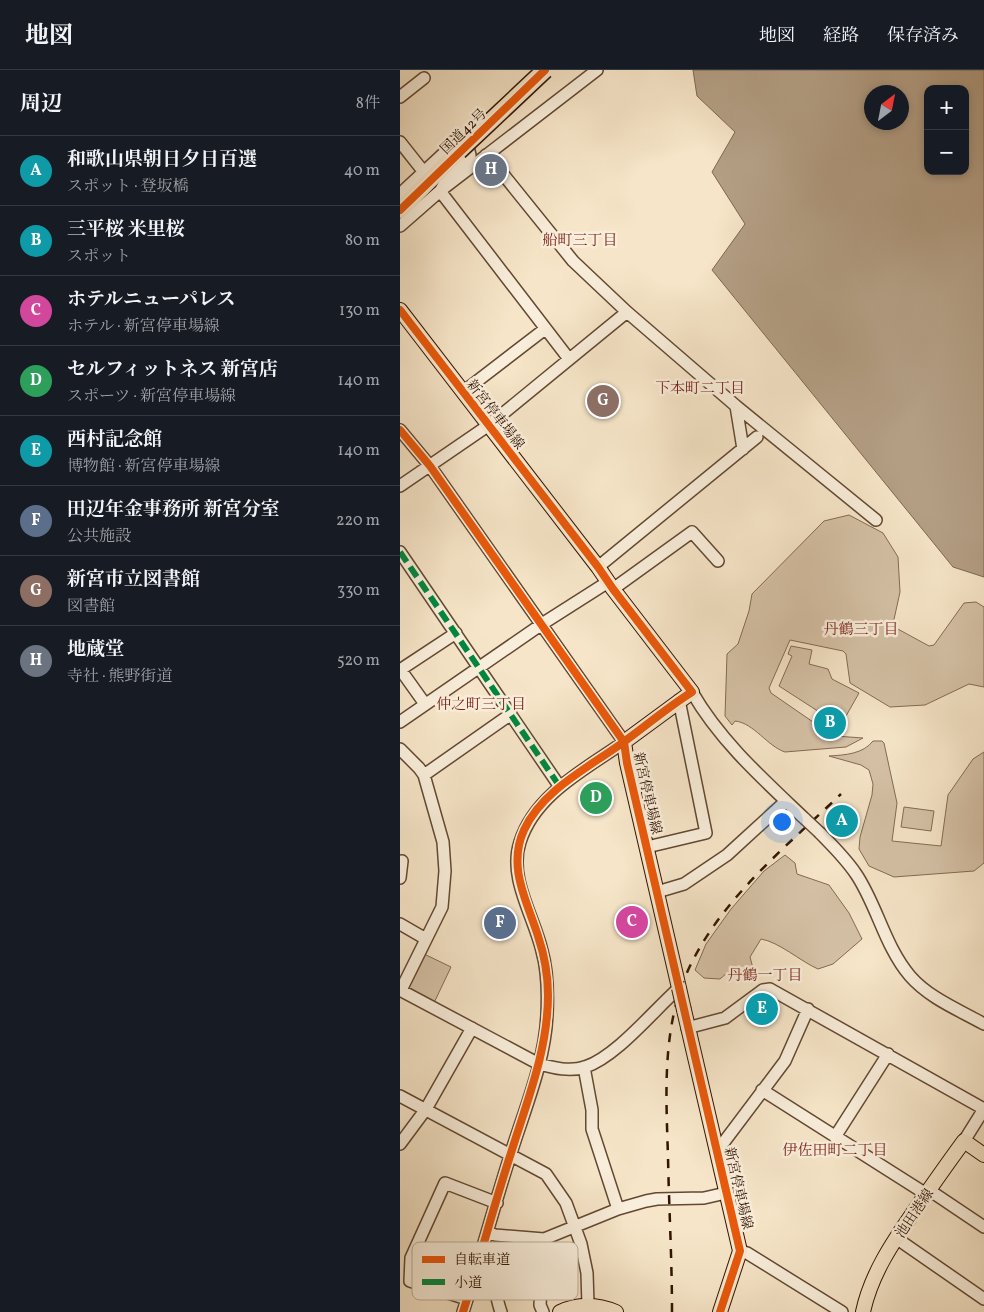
<!DOCTYPE html>
<html lang="ja">
<head>
<meta charset="utf-8">
<style>
  :root { --surface:#171b24; --page:#20242c; --text:#f1f3f6; --muted:#9ea1a6; --line:#363941; --accent:#c59692 }
  body { margin:0; font-family:Vollkorn,"Noto Serif JP",serif; background:var(--page); color:var(--text) }
  .controls { position:absolute; right:15px; top:15px; display:grid; overflow:hidden; border-radius:10px; box-shadow:0 2px 8px #0003 }
  .controls button { width:45px; height:45px; display:grid; place-items:center; padding:0; border:0; border-bottom:1px solid var(--line); background:var(--surface); color:var(--text); font:25px sans-serif }
  .compass { position:absolute; left:464px; top:15px; width:45px; height:45px; border-radius:50%; background:var(--surface); box-shadow:0 2px 8px #0003; rotate:32deg }
  .you { position:absolute; left:381px; top:751px; width:18px; height:18px; margin:-12px; border:4px solid #fff; border-radius:50%; background:#1a73e8; box-shadow:0 0 0 8px #1a73e833 }
  .badge { display:grid; place-items:center; width:32px; height:32px; border-radius:50%; background:var(--accent); color:#fff; font-size:16px; font-weight:700 }
  .pin { position:absolute; translate:-50% -50%; border:2px solid #fff; box-shadow:0 1px 5px #0006 }
  .list { margin:0; padding:0; list-style:none }
  h2 { display:flex; justify-content:space-between; align-items:center; height:65px; margin:0; padding:0 20px; font-size:21px }
  h2 small { font-size:16px; font-weight:400; color:var(--muted) }
  .list li { display:grid; grid-template-columns:32px 1fr auto; gap:15px; align-items:center; box-sizing:border-box; height:70px; padding:0 20px; border-top:1px solid var(--line) }
  .list b { display:block; font-size:19px; white-space:nowrap }
  .list p { margin:0; font-size:16px; white-space:nowrap; color:var(--muted) }
  .list em { font-size:16px; font-style:normal; color:var(--muted) }
  .map { position:relative; flex:none; width:584px; height:1242px; overflow:hidden }
  header { display:flex; align-items:center; gap:30px; box-sizing:border-box; height:70px; padding:0 25px; background:var(--surface); border-bottom:1px solid var(--line) }
  header strong { font-size:24px }
  nav { display:flex; gap:28px; margin-inline-start:auto; font-size:18px }
  main { display:flex }
  aside { flex:1; background:var(--surface) }
  .map>svg:first-child { display:block }
  .green { fill:#d5c1a6; stroke:#846a53 }
  .water { fill:#b39e84; stroke:#7f674f; fill-rule:evenodd }
  .lines { fill:none; stroke-linecap:round; stroke-linejoin:round }
  .minor-casing { stroke:#634832; stroke-width:14 }
  .major-casing { stroke:#321400; stroke-width:16 }
  .highway-casing { stroke:#321400; stroke-width:19 }
  .minor { stroke:#f9eedb; stroke-width:11 }
  .major { stroke:#f6e5c8; stroke-width:14 }
  .highway { stroke:#f6e5c8; stroke-width:16 }
  .rail { stroke:#321400; stroke-width:2.5; stroke-dasharray:9 9; stroke-linecap:butt }
  .minor-bridge-casing { stroke:#634832; stroke-width:14; stroke-linecap:butt }
  .major-bridge-casing { stroke:#321400; stroke-width:16; stroke-linecap:butt }
  .highway-bridge-casing { stroke:#321400; stroke-width:19; stroke-linecap:butt }
  .minor-bridge { stroke:#f9eedb; stroke-width:11 }
  .major-bridge { stroke:#f6e5c8; stroke-width:14 }
  .highway-bridge { stroke:#f6e5c8; stroke-width:16 }
  .quiet { stroke:#00873e; stroke-width:6; stroke-dasharray:12 6; stroke-linecap:butt }
  .cycleway-casing { stroke:#f9eedb; stroke-width:11 }
  .cycleway { stroke:#e8590c; stroke-width:8 }
  .labels { text-anchor:middle; stroke-width:5; stroke-linejoin:round; paint-order:stroke }
  .street-label { font-size:14px; fill:#321400; stroke:#f9eedb }
  .neighbourhood-label { font-size:15px; fill:#7a1f14; stroke:#f9eedb }
  .key { fill:#f9eedb; stroke:#bdad99; stroke-width:1 }
  .key-label { font-size:14px; fill:#321400 }
</style>
</head>
<body>
<header>
<strong>地図</strong>
<nav><a>地図</a><a>経路</a><a>保存済み</a></nav>
</header>
<main>
<aside>
<h2>周辺<small>8件</small></h2>
<ul class="list">
<li><span class="badge" style="background:#0f9aa8">A</span><div><b>和歌山県朝日夕日百選</b><p>スポット · 登坂橋</p></div><em>40 m</em></li>
<li><span class="badge" style="background:#0f9aa8">B</span><div><b>三平桜 米里桜</b><p>スポット</p></div><em>80 m</em></li>
<li><span class="badge" style="background:#d1479c">C</span><div><b>ホテルニューパレス</b><p>ホテル · 新宮停車場線</p></div><em>130 m</em></li>
<li><span class="badge" style="background:#2e9e5b">D</span><div><b>セルフィットネス 新宮店</b><p>スポーツ · 新宮停車場線</p></div><em>140 m</em></li>
<li><span class="badge" style="background:#0f9aa8">E</span><div><b>西村記念館</b><p>博物館 · 新宮停車場線</p></div><em>140 m</em></li>
<li><span class="badge" style="background:#5c6f8a">F</span><div><b>田辺年金事務所 新宮分室</b><p>公共施設</p></div><em>220 m</em></li>
<li><span class="badge" style="background:#8d6e63">G</span><div><b>新宮市立図書館</b><p>図書館</p></div><em>330 m</em></li>
<li><span class="badge" style="background:#6b7280">H</span><div><b>地蔵堂</b><p>寺社 · 熊野街道</p></div><em>520 m</em></li>
</ul>
</aside>
<div class="map">
<svg width="584" height="1242" viewBox="0 0 584 1242">
  <rect width="100%" height="100%" fill="#f6e5c8"/>
  <filter id="stains"><feTurbulence type="fractalNoise" baseFrequency=".004" numOctaves="4"/><feColorMatrix values="0 0 0 0 .2 0 0 0 0 .09 0 0 0 0 .02 0 0 0 .5 -.17"/></filter>
  <radialGradient id="worn" r=".72"><stop offset=".6" stop-color="#630" stop-opacity="0"/><stop offset="1" stop-color="#630" stop-opacity=".3"/></radialGradient>
  <path class="green" d="M449,445L483,463L498,487L500,522L493,554L496,558L529,576L534,575L564,533L576,532L584,537V617L569,614L525,635L490,637L450,613L446,584L443,581L390,570L369,618L371,623L416,654L417,662L422,665L463,668L446,677L385,682C367,676 354,653 335,651L332,655L325,646L327,584L338,574L349,541L352,524L424,451Z
    M391,576L412,580L409,594L428,599L432,609L459,623L441,655L428,654L427,647L379,616L392,586L388,584Z
    M473,671H482L484,673L497,733L492,771L541,776L548,725L573,689L584,682V793L574,801L494,807L469,796L459,779L460,767L472,725L473,714L469,700L461,695L429,686C445,685 463,684 473,671Z
    M504,737L534,741L531,761L501,757Z
    M385,785L395,793L397,804L429,815L449,843L462,869L433,894L418,899C400,891 379,872 361,869L350,887L354,902L349,906L339,900L328,902L320,909L304,908L295,900L306,874L331,839L364,801Z
    M22,883L51,897L33,935L3,920Z"/>
  <path class="water" d="M293,0H584V507L553,497L312,200L345,154L312,102L335,62L297,26ZM528,19H565V101H528ZM472,22H502V52H472Z"/>
  <g class="lines">
    <defs>
      <path id="minor" d="M0,27L24,8
        M0,72L23,101
        M86,85L94,93L173,191L227,242L336,336L476,450
        M40,121L169,289
        M40,121L197,0
        M0,124L56,72L60,71L69,81L70,85L46,111L40,121L0,156
        M63,322L145,259
        M336,336L343,379
        M0,360L30,396L224,672C186,699 135,724 120,772C108,808 134,846 142,881C148,902 148,923 147,944C145,992 125,1038 111,1083C94,1136 80,1189 63,1242
        M0,416L89,355L227,242
        M0,482L160,717
        M198,497L357,367
        M213,519L292,462L318,491
        M0,599L25,634
        M0,600L56,563
        M292,622C320,671 364,710 405,749
        M0,652L142,554L208,512
        M0,679L19,698L24,705L43,772L45,801L42,837L1,920
        M24,705L111,644
        M420,763C433,776 446,789 456,804C477,835 485,877 510,906C529,928 559,940 584,954
        M247,777L306,763L279,630
        M0,808L2,791
        M257,822L284,814L327,785L386,731
        M0,854L26,869
        M0,920L139,994C154,998 170,1002 185,997C216,987 253,941 279,918
        M287,958L325,948L363,920L370,919L584,1039
        M184,997L192,1040V1059L218,1139
        M362,1020L526,1124
        M0,1026L146,1104L166,1133L181,1174L187,1203L188,1235
        M435,1067L488,984
        M564,1071L584,1039
        M0,1074L26,1039L72,958
        M316,1075L324,1072L385,991L408,939
        M529,1120L584,1157
        M88,1162L95,1165L144,1169L218,1139L246,1131L257,1129L304,1128L326,1123
        M496,1168L584,1229
        M340,1181L347,1183L442,1242
        M75,1203C98,1209 94,1223 101,1242
        M67,1229L10,1211L11,1188L45,1113L97,1133
        M143,1242L140,1235L144,1169"/>
      <path id="major" d="M0,240L198,497L213,519L292,622L224,672L227,693L279,918
        M284,940L340,1181L320,1242
        M160,1242C179,1233 197,1234 216,1242
        M463,1242C471,1204 493,1172 515,1140C531,1117 547,1094 564,1071L584,1085"/>
      <path id="highway" d="M0,140L59,81"/>
    </defs>
    <use href="#minor" class="minor-casing"/>
    <use href="#major" class="major-casing"/>
    <use href="#highway" class="highway-casing"/>
    <use href="#minor" class="minor"/>
    <use href="#major" class="major"/>
    <use href="#highway" class="highway"/>
    <path class="rail" d="M272,1242C272,1190 269,1139 268,1087C266,1021 261,951 293,890C327,824 388,775 441,724"/>
    <defs>
      <path id="minor-bridge" d="M405,749L420,763"/>
      <path id="major-bridge" d="M279,918L284,940"/>
      <path id="highway-bridge" d="M59,81L145,0"/>
    </defs>
    <use href="#minor-bridge" class="minor-bridge-casing"/>
    <use href="#major-bridge" class="major-bridge-casing"/>
    <use href="#highway-bridge" class="highway-bridge-casing"/>
    <use href="#minor-bridge" class="minor-bridge"/>
    <use href="#major-bridge" class="major-bridge"/>
    <use href="#highway-bridge" class="highway-bridge"/>
    <path class="quiet" d="M0,482L160,717"/>
    <defs>
      <path id="cycleway" d="M0,140L145,0
        M0,240L198,497L213,519L292,622C268,637 247,655 225,671C190,697 143,719 124,760C107,797 127,831 138,866C144,884 148,905 148,925C148,980 127,1031 111,1083C94,1135 80,1189 63,1242
        M0,360L30,396L224,672L227,693L340,1181L320,1242"/>
    </defs>
    <use href="#cycleway" class="cycleway-casing"/>
    <use href="#cycleway" class="cycleway"/>
  </g>
  <g class="labels">
    <g class="street-label">
      <text transform="translate(63 61) rotate(-44)" y="5">国道42号</text>
      <text transform="translate(96 344) rotate(52)" y="5">新宮停車場線</text>
      <text transform="translate(248 723) rotate(77)" y="5">新宮停車場線</text>
      <text transform="translate(339 1118) rotate(77)" y="5">新宮停車場線</text>
      <text transform="translate(514 1143) rotate(-56)" y="5">池田港線</text>
    </g>
    <g class="neighbourhood-label">
      <text x="180" y="175">船町三丁目</text>
      <text x="300" y="323">下本町二丁目</text>
      <text x="461" y="564">丹鶴三丁目</text>
      <text x="81" y="639">仲之町三丁目</text>
      <text x="365" y="910">丹鶴一丁目</text>
      <text x="435" y="1085">伊佐田町二丁目</text>
    </g>
  </g>
  <rect x="12" y="1172" width="166" height="58" rx="8" class="key"/>
  <rect x="22" y="1186" width="23" height="7" fill="#e8590c"/>
  <rect x="22" y="1209" width="23" height="6" fill="#00873e"/>
  <g class="key-label">
    <text x="54" y="1194">自転車道</text>
    <text x="54" y="1217">小道</text>
  </g>
  <rect width="100%" height="100%" filter="url(#stains)"/>
  <rect width="100%" height="100%" fill="url(#worn)"/>
</svg>
<div class="controls">
<button>+</button>
<button>−</button>
</div>
<svg class="compass" viewBox="-18 -18 36 36"><path d="M0-13l5 13h-10z" fill="#e53935"/><path d="M0 13l5-13h-10z" fill="#9ea1a6"/></svg>
<div class="you"></div>
<div class="pin badge" style="left:442px;top:751px;background:#0f9aa8">A</div>
<div class="pin badge" style="left:430px;top:653px;background:#0f9aa8">B</div>
<div class="pin badge" style="left:232px;top:852px;background:#d1479c">C</div>
<div class="pin badge" style="left:196px;top:728px;background:#2e9e5b">D</div>
<div class="pin badge" style="left:362px;top:939px;background:#0f9aa8">E</div>
<div class="pin badge" style="left:100px;top:853px;background:#5c6f8a">F</div>
<div class="pin badge" style="left:203px;top:331px;background:#8d6e63">G</div>
<div class="pin badge" style="left:91px;top:100px;background:#6b7280">H</div>
</div>
</main>
</body>
</html>
